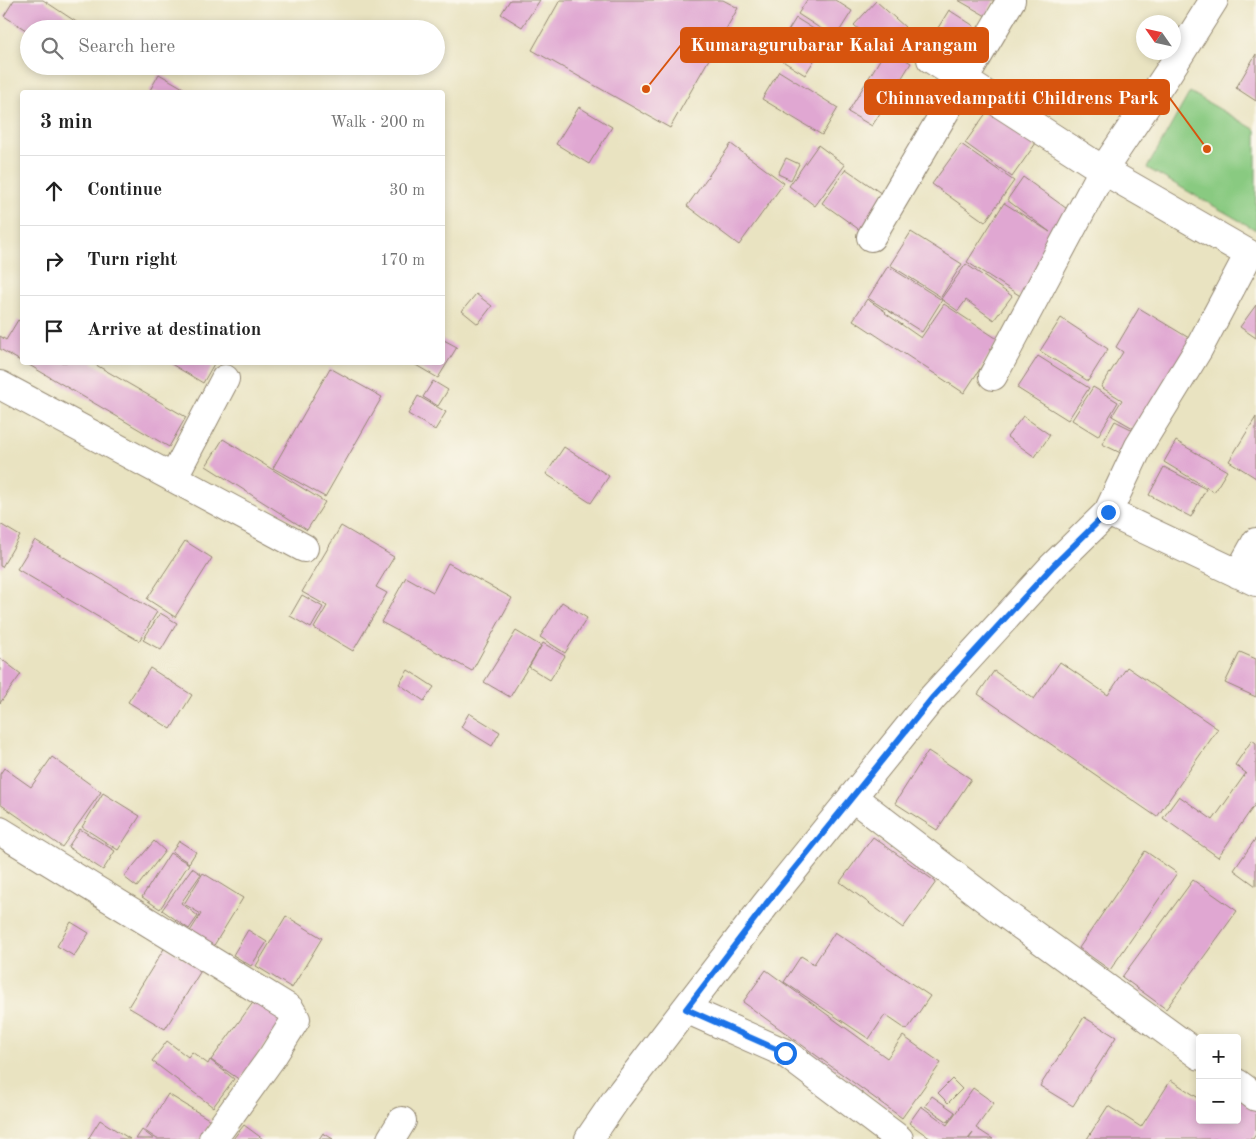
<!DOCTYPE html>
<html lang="en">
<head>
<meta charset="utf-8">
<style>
  :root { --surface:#fff; --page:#f2f2f2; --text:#222; --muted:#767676; --line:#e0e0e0 }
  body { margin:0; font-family:"Old Standard TT",serif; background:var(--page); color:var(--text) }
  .controls { position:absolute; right:15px; bottom:15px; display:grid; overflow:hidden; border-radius:5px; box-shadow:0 2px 8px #0003 }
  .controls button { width:45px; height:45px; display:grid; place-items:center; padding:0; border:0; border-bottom:1px solid var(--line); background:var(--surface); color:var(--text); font:25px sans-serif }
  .compass { position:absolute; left:1136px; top:15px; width:45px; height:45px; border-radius:50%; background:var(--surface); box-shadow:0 2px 8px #0003; rotate:304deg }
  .stop { position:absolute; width:15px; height:15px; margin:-11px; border:4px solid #1a73e8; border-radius:50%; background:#fff }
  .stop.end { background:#1a73e8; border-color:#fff; box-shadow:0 1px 5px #0008 }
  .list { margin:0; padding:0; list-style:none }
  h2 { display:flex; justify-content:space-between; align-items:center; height:65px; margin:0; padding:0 20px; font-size:21px }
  h2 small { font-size:16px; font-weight:400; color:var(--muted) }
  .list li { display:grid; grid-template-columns:32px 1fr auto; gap:15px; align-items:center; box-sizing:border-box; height:70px; padding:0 20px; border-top:1px solid var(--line) }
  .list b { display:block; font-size:19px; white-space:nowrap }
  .list em { font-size:16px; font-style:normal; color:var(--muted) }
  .icon { flex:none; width:28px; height:28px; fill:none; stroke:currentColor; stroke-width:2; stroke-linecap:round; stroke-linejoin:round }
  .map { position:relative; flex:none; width:1256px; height:1139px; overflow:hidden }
  .search { position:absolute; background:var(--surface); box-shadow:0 2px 8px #0003; left:20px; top:20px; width:425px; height:55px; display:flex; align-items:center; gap:12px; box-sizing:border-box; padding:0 18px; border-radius:28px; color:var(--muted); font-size:19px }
  .panel { position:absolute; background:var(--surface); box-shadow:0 2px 8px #0003; left:20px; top:90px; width:425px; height:275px; border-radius:5px }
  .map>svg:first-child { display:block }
  .green { fill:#89ca81; stroke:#627a50 }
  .building { fill:#e0a7d2 }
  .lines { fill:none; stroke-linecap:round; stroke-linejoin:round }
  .minor-casing { stroke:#928670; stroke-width:30 }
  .minor { stroke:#fff; stroke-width:28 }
  .route { stroke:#1a73e8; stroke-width:6 }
  .leader { fill:none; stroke:#d7540e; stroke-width:2 }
  .callout-dot { fill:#d7540e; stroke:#fbf7ec; stroke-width:2 }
  .callout { fill:#d7540e; stroke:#d7540e; stroke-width:2 }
  .callout-label { font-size:19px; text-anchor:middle; font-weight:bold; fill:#fff }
</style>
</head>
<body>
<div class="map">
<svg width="1256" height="1139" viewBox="0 0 1256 1139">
  <rect width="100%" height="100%" fill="#fbf7ec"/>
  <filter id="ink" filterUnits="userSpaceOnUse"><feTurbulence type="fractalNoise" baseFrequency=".02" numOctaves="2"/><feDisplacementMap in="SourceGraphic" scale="10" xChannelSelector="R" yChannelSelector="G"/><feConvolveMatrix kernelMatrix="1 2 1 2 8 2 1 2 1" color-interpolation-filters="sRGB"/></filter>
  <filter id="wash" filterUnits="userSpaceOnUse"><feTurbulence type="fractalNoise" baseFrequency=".0096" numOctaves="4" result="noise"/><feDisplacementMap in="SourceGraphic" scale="20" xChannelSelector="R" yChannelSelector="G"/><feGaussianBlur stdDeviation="1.12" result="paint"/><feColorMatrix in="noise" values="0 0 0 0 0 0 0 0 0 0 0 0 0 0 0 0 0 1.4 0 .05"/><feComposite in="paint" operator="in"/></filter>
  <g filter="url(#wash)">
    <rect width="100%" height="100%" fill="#e9e3c1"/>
    <path class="green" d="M1190,92L1256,130V230L1147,168Z"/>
    <g id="blocks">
      <path class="building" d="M14,0H43L87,29H29V32L4,16Z
        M510,0H540L522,27L501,14Z
        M560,0H723L738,8L670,128L532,50Z
        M807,0H835L852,11L835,38L798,14Z
        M958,0H994L986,16Z
        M876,1L905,27L883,51L854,25Z
        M949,10L974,26L958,52L933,36Z
        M796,18L828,38L805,75L773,55Z
        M887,48L911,63L872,126L848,112Z
        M1256,54V101L1236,88Z
        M779,71L838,108L822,135L762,99Z
        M159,74L190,92H149Z
        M579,107L612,127L589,164L556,144Z
        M989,109L1036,143L1012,177L965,143Z
        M731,144L784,183L739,245L687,206Z
        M961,144L1014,181L985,222L932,184Z
        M818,145L845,165L815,206L789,186Z
        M786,158L799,164L791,180L778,174Z
        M846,169L888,198L864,233L822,203Z
        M1023,177L1070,211L1022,297L967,262L1004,203L1050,232L1007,200Z
        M911,232L962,264L941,297L890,265Z
        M966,264L1012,296L994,320L966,300L958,311L941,299Z
        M888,266L942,300L922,332L868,298Z
        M476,294L492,306L478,324L462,311Z
        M867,299L886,312L885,313L921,338L944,304L999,340L964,393L853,320Z
        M1256,305V338L1240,327Z
        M1139,308L1194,341L1140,432L1112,416L1122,400L1101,387L1123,352L1116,347Z
        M1061,318L1108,349L1088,381L1040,351Z
        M18,320L22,323V362L0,349V336L6,340Z
        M442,339L457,347L438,378L414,364L415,362H442Z
        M1038,356L1089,388L1068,420L1017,388Z
        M24,362H91L186,417L169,447Z
        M168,362H215L203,383Z
        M330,368L382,397L325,497L273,468Z
        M433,381L448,390L438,406L423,397Z
        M1093,387L1118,402L1098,436L1072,420Z
        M418,396L446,412L435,430L408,414Z
        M1023,416L1050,435L1035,457L1007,437Z
        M1256,417V478L1229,461Z
        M1115,421L1141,434L1129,457L1102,444Z
        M223,439L325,502L307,530L206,466Z
        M1176,441L1227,471L1214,492L1164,462Z
        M564,447L609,476L591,503L546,474Z
        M1164,467L1206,489L1191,517L1149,495Z
        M0,524L20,536L2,567L0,566Z
        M341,526L394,557L376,587L387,593L353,651L314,628L327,606L302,592Z
        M35,540L157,612L139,641L17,569Z
        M185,541L212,558L175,617L147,599Z
        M448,563L512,598L472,671L381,622L406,577L433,592Z
        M302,595L323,607L311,628L290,616Z
        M562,602L587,618L565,653L540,637Z
        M160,613L177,623L161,650L143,640Z
        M516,631L541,646L510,697L484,682Z
        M543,643L565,656L550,680L529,667Z
        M1240,652L1256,659V697L1225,683Z
        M0,658L21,674L0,703Z
        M1060,662L1108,695L1127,667L1218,729L1157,817L978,694L994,671L1034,699Z
        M150,668L192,695L171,729L128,702Z
        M408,670L434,687L424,701L399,684Z
        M469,713L500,732L492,746L461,727Z
        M1252,740L1256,743V803L1218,857L1163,818L1179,796L1213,820L1246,773L1235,765Z
        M928,751L971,779L937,830L895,803Z
        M52,757L101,792L62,847L0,804V774L4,768L31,787Z
        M103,793L140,816L118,850L82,827Z
        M80,829L115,851L103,870L68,847Z
        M873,837L936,882L903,928L840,882Z
        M1256,838V886L1234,870Z
        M154,841L165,851L137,887L124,877Z
        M179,841L196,852L189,863L172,852Z
        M1145,851L1177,873L1110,970L1079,948Z
        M170,853L189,864L160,909L142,897Z
        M192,868L201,874L181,903L198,916L189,929L162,910Z
        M203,873L243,898L213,947L189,933L201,914L184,904Z
        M1193,880L1237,911L1166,1009L1122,977Z
        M286,916L322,938L292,988L256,966Z
        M71,922L89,933L74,956L57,946Z
        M248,930L267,942L251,966L233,955Z
        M835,932L930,996L907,1030L885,1015L869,1039L784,982L801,956L814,964Z
        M165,947L202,969L165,1029L128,1007Z
        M766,970L887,1058L903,1036L941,1063L902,1118L743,1002Z
        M257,997L285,1017L240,1080L211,1060Z
        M1084,1017L1116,1037L1073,1106L1040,1086Z
        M167,1041L188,1057L192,1052L208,1064L210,1060L234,1079L213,1107L152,1061Z
        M952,1079L962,1089L948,1103L938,1093Z
        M1171,1080L1200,1099V1120H1237V1098L1256,1108V1134L1253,1139H1087L1108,1106L1141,1127Z
        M973,1088L994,1103L976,1128L993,1139H969L973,1133L968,1139H931L909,1123L921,1106L947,1125Z
        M168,1094L212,1121L201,1139H157L145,1131Z
        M932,1096L955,1112L948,1122L925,1106Z
        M100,1120L130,1139H88Z
        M244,1125L263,1139H233Z
        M142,1130L154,1139H136Z
        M323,1133L333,1139H319Z"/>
    </g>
  </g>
  <g filter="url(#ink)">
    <use href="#blocks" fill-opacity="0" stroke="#928670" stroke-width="1"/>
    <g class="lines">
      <defs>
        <path id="minor" d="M931,59L1103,170L993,376
          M871,237L1011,0
          M0,385L304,548
          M173,478L225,379
          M1108,512L1256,582
          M1238,574L1256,542
          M852,797L1004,913L1200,1056
          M0,831L290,1009L296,1019L272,1057L213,1139
          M686,1009L785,1053L899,1139
          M1237,1083L1256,1097
          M391,1139L402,1121
          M589,1139L617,1098L766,904L933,697L1053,566L1108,512L1139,446L1198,350L1249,254L1103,170L1168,73L1214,0"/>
      </defs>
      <use href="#minor" class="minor-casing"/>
      <use href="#minor" class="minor"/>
    </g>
  </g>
  <g class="lines" filter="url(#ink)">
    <path class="route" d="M785,1053L686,1009L766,904L933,697L1053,566L1108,512"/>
  </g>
  <path class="leader" d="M646 89L681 45M1207 149L1169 97"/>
  <g class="callout-dot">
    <circle cx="646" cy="89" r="5"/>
    <circle cx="1207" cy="149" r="5"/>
  </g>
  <g class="callout">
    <rect x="681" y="28" width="307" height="34" rx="5"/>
    <rect x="865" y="80" width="304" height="34" rx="5"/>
  </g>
  <g class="callout-label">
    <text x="834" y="51">Kumaragurubarar Kalai Arangam</text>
    <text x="1017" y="104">Chinnavedampatti Childrens Park</text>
  </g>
</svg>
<div class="controls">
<button>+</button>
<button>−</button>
</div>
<svg class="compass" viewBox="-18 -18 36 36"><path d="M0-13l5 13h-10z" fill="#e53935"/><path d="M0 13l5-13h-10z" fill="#767676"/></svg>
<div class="stop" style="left:785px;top:1053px"></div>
<div class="stop end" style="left:1108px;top:512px"></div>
<div class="search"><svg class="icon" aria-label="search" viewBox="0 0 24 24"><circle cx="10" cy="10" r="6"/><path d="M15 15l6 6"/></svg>Search here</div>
<section class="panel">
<h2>3 min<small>Walk · 200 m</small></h2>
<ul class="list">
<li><svg class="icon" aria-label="ahead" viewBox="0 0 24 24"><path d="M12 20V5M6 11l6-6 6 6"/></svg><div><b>Continue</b></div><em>30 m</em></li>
<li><svg class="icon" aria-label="right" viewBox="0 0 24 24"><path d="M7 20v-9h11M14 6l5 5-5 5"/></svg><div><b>Turn right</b></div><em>170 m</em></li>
<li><svg class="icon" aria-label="arrive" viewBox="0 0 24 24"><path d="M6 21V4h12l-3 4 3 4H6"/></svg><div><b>Arrive at destination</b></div></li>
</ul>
</section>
</div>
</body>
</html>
